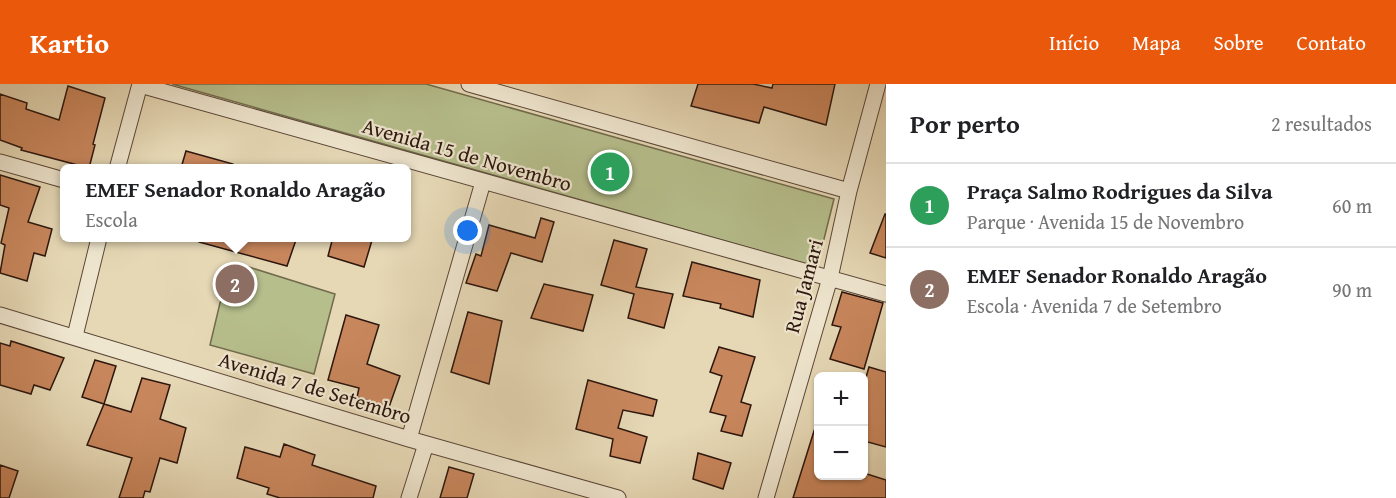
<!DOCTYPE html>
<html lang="pt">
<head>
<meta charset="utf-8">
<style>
  :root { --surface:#fff; --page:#f2f2f2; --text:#202124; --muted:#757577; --line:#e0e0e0; --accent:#ea580c }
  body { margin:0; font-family:"Gentium Book Plus",serif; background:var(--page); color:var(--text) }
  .controls { position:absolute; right:18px; bottom:18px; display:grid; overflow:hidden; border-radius:9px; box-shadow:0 2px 4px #0004 }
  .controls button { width:54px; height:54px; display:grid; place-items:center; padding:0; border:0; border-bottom:2px solid var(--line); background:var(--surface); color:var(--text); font:30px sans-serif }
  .you { position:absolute; left:468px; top:147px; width:21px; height:21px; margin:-15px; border:4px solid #fff; border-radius:50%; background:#1a73e8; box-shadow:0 0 0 9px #1a73e833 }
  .badge { display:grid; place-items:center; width:39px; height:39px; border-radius:50%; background:var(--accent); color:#fff; font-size:20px; font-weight:700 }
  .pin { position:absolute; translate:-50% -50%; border:3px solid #fff; box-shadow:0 2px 6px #0006 }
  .popup { position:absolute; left:60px; top:80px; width:351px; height:78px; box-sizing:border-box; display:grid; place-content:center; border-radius:9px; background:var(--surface); filter:drop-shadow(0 2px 4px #0005); font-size:20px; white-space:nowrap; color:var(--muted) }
  .popup b { font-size:22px; color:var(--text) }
  .popup::after { content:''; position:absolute; left:50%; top:100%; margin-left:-12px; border:12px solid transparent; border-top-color:var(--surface) }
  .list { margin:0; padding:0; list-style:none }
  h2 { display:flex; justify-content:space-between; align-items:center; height:78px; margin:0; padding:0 24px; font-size:26px }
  h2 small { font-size:20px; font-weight:400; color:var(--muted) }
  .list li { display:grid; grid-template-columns:39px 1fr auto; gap:18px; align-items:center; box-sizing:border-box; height:84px; padding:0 24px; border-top:2px solid var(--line) }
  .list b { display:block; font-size:22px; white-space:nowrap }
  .list p { margin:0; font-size:20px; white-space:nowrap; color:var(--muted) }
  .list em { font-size:20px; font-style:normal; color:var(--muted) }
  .map { position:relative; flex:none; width:886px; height:414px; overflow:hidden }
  header { display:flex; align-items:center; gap:36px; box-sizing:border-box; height:84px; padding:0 30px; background:var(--accent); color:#fff }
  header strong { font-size:28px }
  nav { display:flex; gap:33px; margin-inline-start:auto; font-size:21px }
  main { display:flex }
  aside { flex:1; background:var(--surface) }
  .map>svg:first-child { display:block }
  .park { fill:#b6be8c; stroke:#716a4c; stroke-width:1.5 }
  .building { fill:#c8865c; stroke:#2c160d; stroke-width:1.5 }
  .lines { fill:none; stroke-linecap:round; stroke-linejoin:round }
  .street-casing { stroke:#5a4637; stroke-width:17 }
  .street { stroke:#efe6cf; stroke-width:15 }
  .labels { text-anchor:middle; stroke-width:4.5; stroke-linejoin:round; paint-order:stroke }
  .street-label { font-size:21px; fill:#2c160d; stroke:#efe6cf }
</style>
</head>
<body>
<header>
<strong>Kartio</strong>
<nav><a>Início</a><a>Mapa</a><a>Sobre</a><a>Contato</a></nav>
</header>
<main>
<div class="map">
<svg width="886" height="414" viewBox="0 0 886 414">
  <rect width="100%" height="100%" fill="#e6d8b5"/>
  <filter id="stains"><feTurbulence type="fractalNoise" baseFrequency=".00333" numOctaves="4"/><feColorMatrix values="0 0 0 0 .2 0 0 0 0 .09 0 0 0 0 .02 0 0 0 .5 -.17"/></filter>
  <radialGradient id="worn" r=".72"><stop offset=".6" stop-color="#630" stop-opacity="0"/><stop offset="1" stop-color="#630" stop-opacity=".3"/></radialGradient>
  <path class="park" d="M172,0H426L834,115L817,183Z
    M236,179L335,210L314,290L210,261L220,219Z"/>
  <path class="building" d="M698,0H753L772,4L773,0H835L826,41L764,23L759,39L691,22Z
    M68,2L105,14L93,60L95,61L89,84L21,66L22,64L0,56V10L27,19L26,25L59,36Z
    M186,67L233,80V84H181Z
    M0,91L40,103L28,138L52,145L45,172L34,169L27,197L0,189L5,161L1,159L9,124L0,121Z
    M885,130H886V174L870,169Z
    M541,134L554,138L542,178L511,169L497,207L466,199L476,170L481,172L489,141L535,154Z
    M200,153H297L287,182L199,158Z
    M333,153H373L364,183L328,172Z
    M614,156L647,165L636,203L673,210L664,244L628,234L634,210L601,201Z
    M692,178L760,196L753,233L720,224L721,220L683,212Z
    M544,200L593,211L583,247L531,234Z
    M842,208L883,219L864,285L830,275L841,243L832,241Z
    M468,228L502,237L489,300L451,288Z
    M346,231L379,241L367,280L400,292L389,323L357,313L359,304L328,296Z
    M11,257L64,274L50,306L34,301L31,310L0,301V259L10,262Z
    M719,263L755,273L741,318L751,321L742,352L721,347L726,332L710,328L722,292L710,288Z
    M95,276L116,282L104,320L82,313Z
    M869,283L886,288V363L864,357V300Z
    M142,294L170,301L160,335L186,344L177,379L160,374L150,408L145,407L143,414H119L132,374L87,361L104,320L131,328Z
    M588,296L657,316L653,332L623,326L618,344L647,353L640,379L610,372L613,355L576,345Z
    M815,344L819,345V392H864V389L886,396V414H793Z
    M284,360L315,371L312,381L376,402L373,414H280L267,410L269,404L237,394L245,363L280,373Z
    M698,369L731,379L723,405L693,395Z
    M0,381L18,387L9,414H0Z
    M449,383L474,390L467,414H440Z"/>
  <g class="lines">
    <defs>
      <path id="street" d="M469,0L849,107
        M140,1L886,210
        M0,78L64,96
        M117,85L140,0
        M0,231L409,355L618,414
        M75,252L99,154
        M409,355L483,98
        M409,414L426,360
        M766,414L830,194L849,107L878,0"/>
    </defs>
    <use href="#street" class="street-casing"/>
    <use href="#street" class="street"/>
  </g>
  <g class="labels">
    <g class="street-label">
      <text transform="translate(467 71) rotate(16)" y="7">Avenida 15 de Novembro</text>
      <text transform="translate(804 202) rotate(-75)" y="7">Rua Jamari</text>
      <text transform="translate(315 304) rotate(17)" y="7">Avenida 7 de Setembro</text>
    </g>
  </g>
  <rect width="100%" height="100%" filter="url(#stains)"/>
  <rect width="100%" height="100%" fill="url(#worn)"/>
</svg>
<div class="controls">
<button>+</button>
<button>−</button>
</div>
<div class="you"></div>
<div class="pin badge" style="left:610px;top:88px;background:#2e9e5b">1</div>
<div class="pin badge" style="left:235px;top:200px;background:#8d6e63">2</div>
<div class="popup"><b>EMEF Senador Ronaldo Aragão</b>Escola</div>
</div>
<aside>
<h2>Por perto<small>2 resultados</small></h2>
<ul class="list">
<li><span class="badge" style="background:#2e9e5b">1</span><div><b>Praça Salmo Rodrigues da Silva</b><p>Parque · Avenida 15 de Novembro</p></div><em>60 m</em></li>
<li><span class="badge" style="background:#8d6e63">2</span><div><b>EMEF Senador Ronaldo Aragão</b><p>Escola · Avenida 7 de Setembro</p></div><em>90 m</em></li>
</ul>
</aside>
</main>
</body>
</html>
